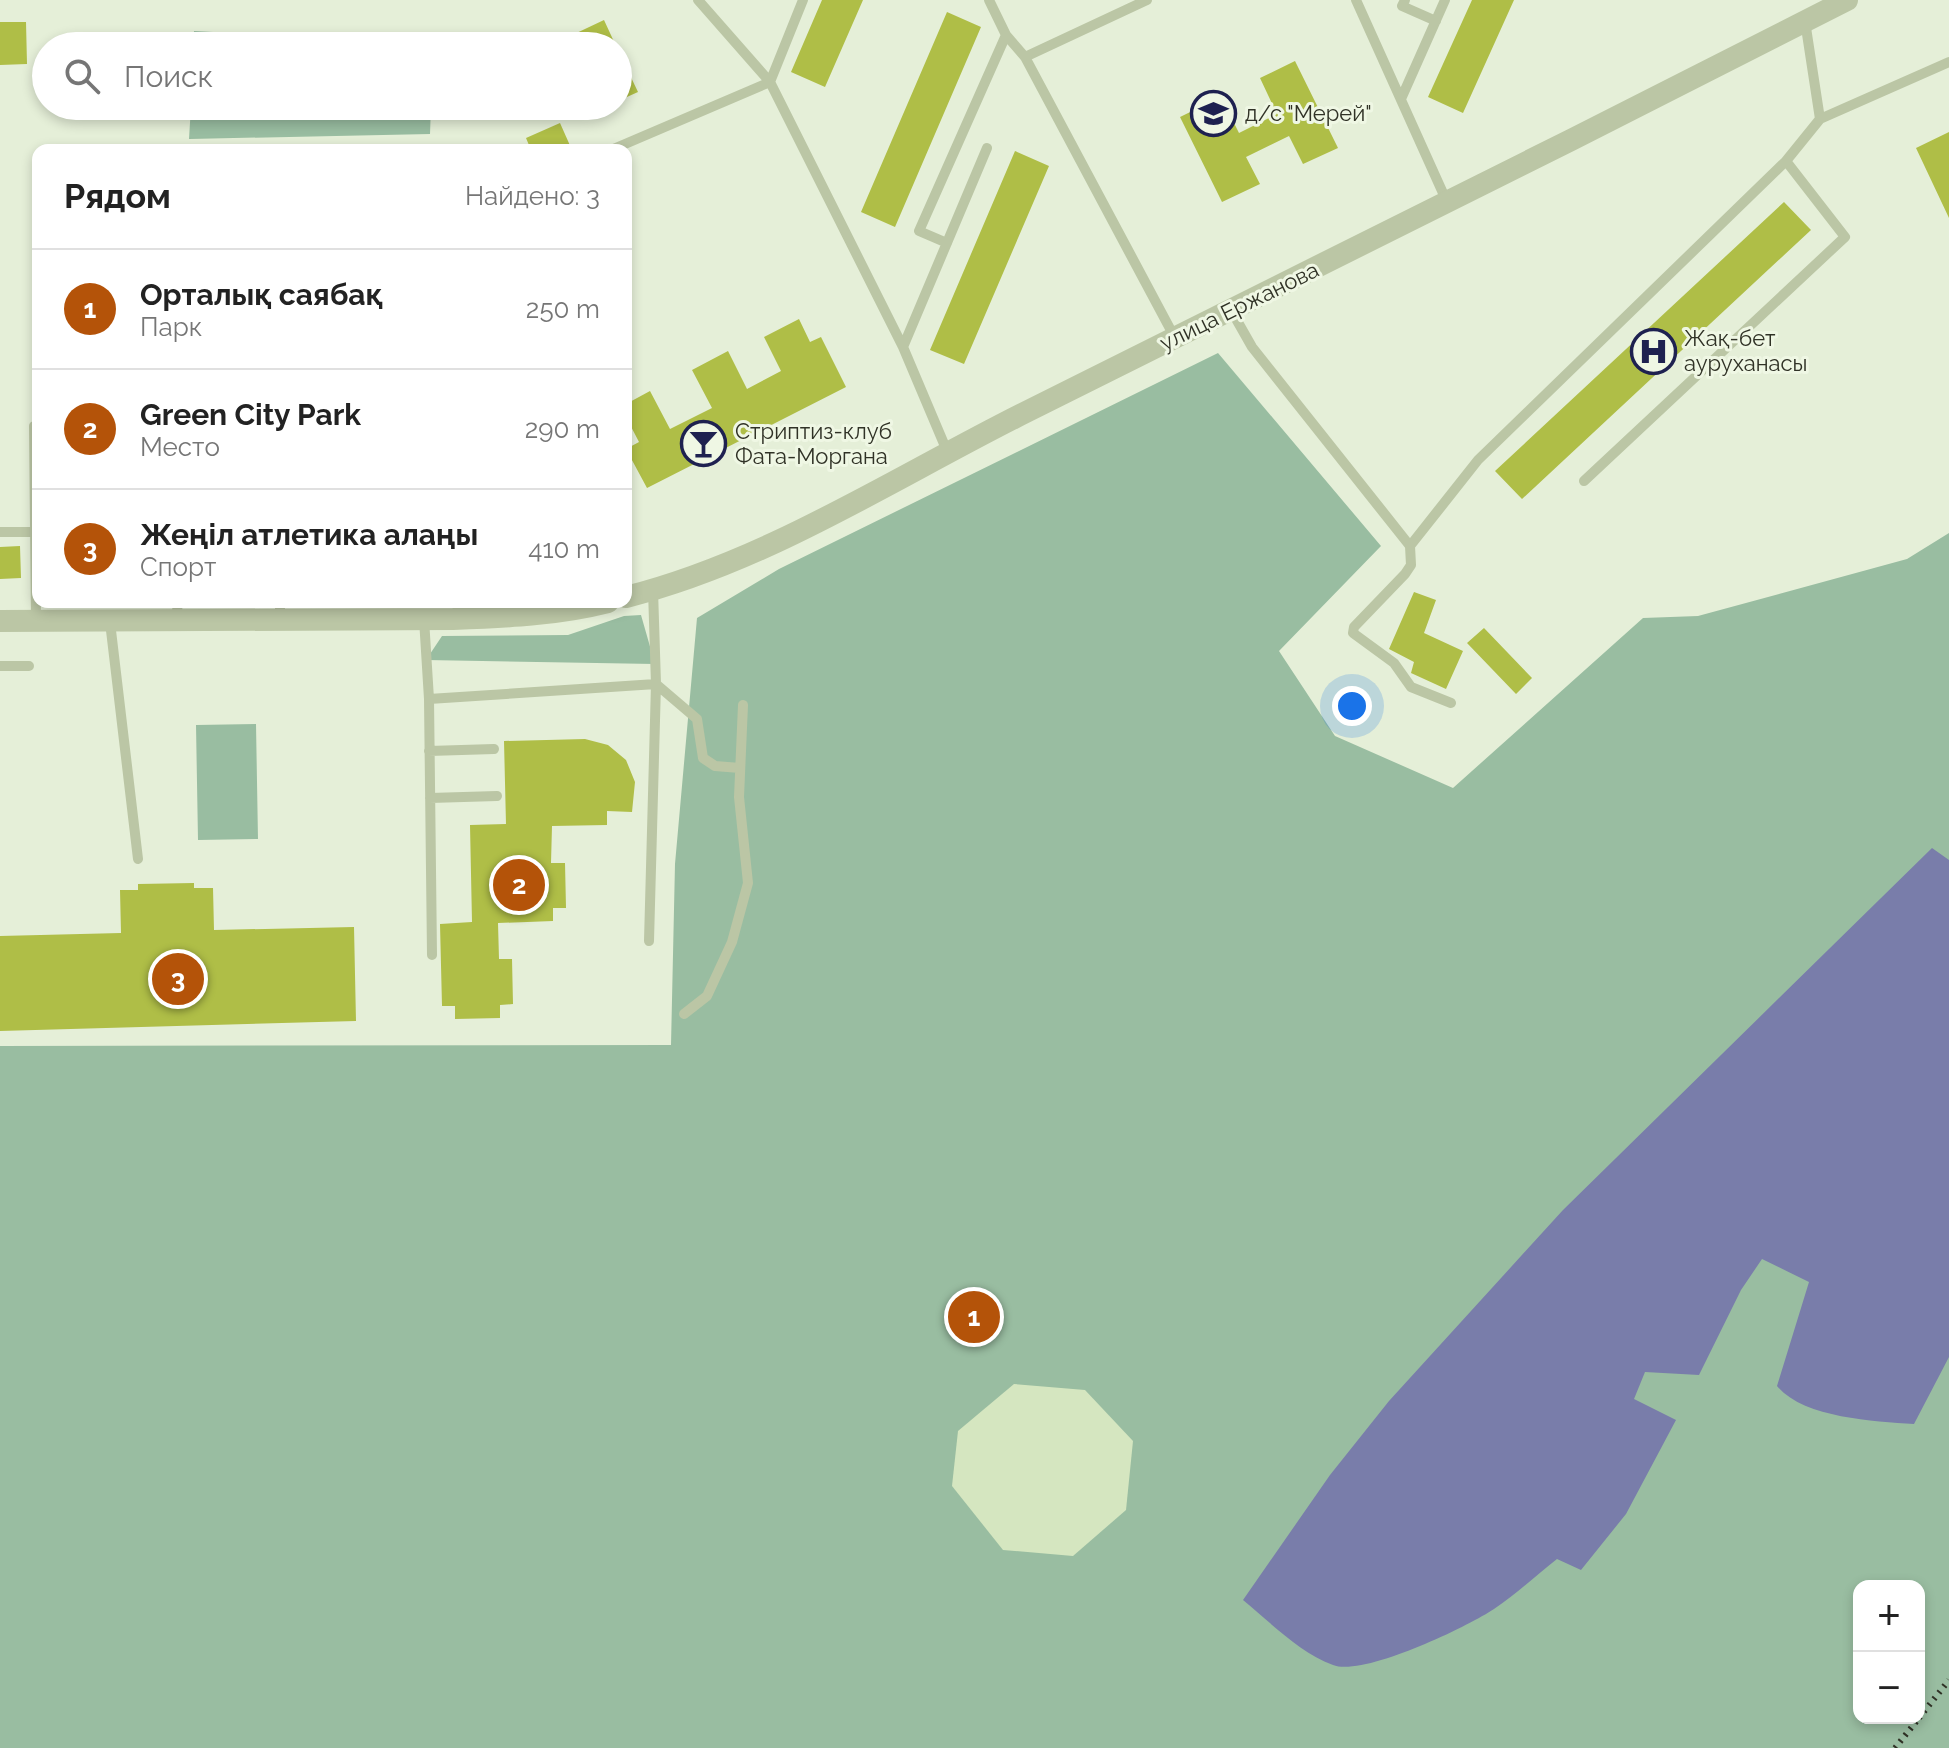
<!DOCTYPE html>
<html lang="ru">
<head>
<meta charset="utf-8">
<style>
  :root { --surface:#fff; --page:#f6f6f6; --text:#222; --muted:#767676; --line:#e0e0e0; --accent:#b45309 }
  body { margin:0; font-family:Raleway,sans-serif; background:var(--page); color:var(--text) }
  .controls { position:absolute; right:24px; bottom:24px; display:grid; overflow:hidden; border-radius:16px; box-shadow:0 4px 12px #0003 }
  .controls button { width:72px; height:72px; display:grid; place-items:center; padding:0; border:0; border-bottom:2px solid var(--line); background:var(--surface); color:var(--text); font:40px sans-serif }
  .you { position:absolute; left:1352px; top:706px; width:28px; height:28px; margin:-20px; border:6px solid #fff; border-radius:50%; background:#1a73e8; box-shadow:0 0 0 12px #1a73e833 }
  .badge { display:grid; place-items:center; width:52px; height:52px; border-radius:50%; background:var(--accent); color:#fff; font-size:26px; font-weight:700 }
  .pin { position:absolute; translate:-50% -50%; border:4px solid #fff; box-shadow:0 2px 8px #0006 }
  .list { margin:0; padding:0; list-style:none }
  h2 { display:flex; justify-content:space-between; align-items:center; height:104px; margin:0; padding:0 32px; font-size:34px }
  h2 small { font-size:26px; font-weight:400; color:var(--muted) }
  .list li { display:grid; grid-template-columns:52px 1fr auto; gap:24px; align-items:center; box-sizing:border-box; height:120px; padding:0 32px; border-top:2px solid var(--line) }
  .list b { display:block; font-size:30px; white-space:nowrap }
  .list p { margin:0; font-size:26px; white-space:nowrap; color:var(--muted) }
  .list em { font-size:26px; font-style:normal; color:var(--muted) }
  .icon { flex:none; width:44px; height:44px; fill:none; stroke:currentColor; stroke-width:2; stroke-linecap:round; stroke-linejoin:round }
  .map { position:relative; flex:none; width:1949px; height:1748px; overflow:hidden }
  .search { position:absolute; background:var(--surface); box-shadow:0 4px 12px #0003; left:32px; top:32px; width:600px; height:88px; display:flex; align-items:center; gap:20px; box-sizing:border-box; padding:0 28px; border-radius:44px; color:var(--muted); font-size:30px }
  .panel { position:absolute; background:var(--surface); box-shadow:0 4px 12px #0003; left:32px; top:144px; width:600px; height:464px; border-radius:16px }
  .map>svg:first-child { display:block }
  .green { fill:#99bda1; fill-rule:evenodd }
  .plaza { fill:#d5e6c0 }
  .water { fill:#797daa }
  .building { fill:#afbe47 }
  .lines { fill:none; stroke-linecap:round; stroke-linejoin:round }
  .service { stroke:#bbc6a5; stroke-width:10 }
  .tertiary { stroke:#bbc6a5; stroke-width:22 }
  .rail { stroke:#303226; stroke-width:6; stroke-dasharray:2 6; stroke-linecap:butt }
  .labels { text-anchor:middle; stroke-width:6; stroke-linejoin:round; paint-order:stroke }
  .poi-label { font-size:22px; fill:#303226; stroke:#eff7e4; text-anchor:start }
  .street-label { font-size:22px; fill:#303226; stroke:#eff7e4 }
</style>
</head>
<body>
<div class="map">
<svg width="1949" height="1748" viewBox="0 0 1949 1748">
  <rect width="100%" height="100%" fill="#e5efd8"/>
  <path class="green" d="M194,31L432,43V46H193Z
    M191,106H431L430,134L189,139Z
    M1218,353L1381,546L1279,651L1335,736L1453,788L1643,618L1698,616L1907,559L1949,533V1748H0V1046L671,1045L675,864L697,618L779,569ZM1859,1586H1919V1718H1859Z
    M641,615L655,664L426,660L442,636L568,635L624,616Z
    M256,724L258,839L198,840L196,725Z"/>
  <path class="plaza" d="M1014,1384L1085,1390L1133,1441L1126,1510L1073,1556L1003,1550L952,1486L958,1431Z"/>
  <path class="water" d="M1932,848L1949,860V1357L1914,1424C1873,1421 1804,1418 1777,1386L1809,1282L1762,1259L1741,1290L1699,1375L1645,1372L1634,1399L1676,1420L1626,1514L1581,1570L1557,1559C1537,1575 1516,1594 1494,1609C1467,1627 1363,1677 1333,1665C1299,1652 1271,1623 1243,1600L1330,1475L1389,1401L1563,1210Z"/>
  <path class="building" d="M822,0H863L825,87L791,72Z
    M1472,0H1514L1463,113L1428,97Z
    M947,12L981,27L895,227L861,212Z
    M604,20L616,46H549Z
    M0,22H26L27,64L0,65Z
    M618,50L638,92L618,101Z
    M1295,61L1338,148L1303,164L1289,136L1246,157L1260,184L1222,202L1180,117L1221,97L1239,133L1277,114L1260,78Z
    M560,123L572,150H531L526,138Z
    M1949,132V218L1916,148Z
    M1015,151L1049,166L964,364L930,350Z
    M1784,202L1811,230L1522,499L1495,471Z
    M799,319L810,342L821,337L846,387L647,488L626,449L639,442L626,417V404L650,391L670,429L712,408L692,370L728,351L747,389L781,371L764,337Z
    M20,546L21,578L0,579V547Z
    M1414,592L1436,600L1424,633L1463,651L1446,689L1411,673L1414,662L1389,649Z
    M1484,628L1532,678L1516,694L1467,643Z
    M585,739L608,745L626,760L635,782L632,812L607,811V825L552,826L551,863H565L566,908H553V921L498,923L499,959H512L513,1004L500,1005V1018L455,1019V1006H442L440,924L472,922L470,825L506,824L504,741Z
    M194,883V888H213L214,930L354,927L356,1021L0,1031V936L121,933L120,890H138V884Z"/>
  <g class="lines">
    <path class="service" d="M698,0L770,82L903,347L947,451
      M989,0L1006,35L1025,57L1175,338
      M1356,0L1447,202
      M1405,0L1402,6L1436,21
      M1025,57L1147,0
      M1401,99L1445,0
      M1820,119L1949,62
      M611,150L770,82L803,0
      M1786,161L1820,119L1805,21
      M947,243L919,231L1006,35
      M1231,310L1252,347L1410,546L1411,565L1405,574L1354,627L1353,633L1394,663L1411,687L1451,703
      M903,347L987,148
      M34,426L36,621
      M0,532H38
      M1410,546L1478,460L1786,161L1845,237L1584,481
      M280,602V620
      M424,619L429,699L656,684L653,590
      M176,621L178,602
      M110,622L138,859
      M0,666H29
      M656,684L697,719L703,758L715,766L740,768
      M429,699L432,955
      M429,751L494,749
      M430,798L497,796
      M649,941L656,684
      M684,1014L707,996L732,942L748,883L739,797L743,705"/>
    <path class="tertiary" d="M626,597C769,561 897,476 1028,411C1302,275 1575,139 1847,0
      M0,621L453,619C506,617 557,615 608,602"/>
    <path class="rail" d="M1919,1718L1949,1680
      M1895,1748L1919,1718"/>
  </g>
  <defs>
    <symbol id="school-ring" viewBox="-11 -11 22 22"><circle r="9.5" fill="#eff7e4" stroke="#1e2150" stroke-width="1.5"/><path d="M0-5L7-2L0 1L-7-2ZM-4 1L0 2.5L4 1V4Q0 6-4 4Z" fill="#1e2150"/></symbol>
    <symbol id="hospital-ring" viewBox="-11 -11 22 22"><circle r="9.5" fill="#eff7e4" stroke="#1e2150" stroke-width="1.5"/><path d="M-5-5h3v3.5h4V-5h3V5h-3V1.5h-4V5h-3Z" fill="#1e2150"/></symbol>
    <symbol id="bar-ring" viewBox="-11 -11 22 22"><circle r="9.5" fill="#eff7e4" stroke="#1e2150" stroke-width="1.5"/><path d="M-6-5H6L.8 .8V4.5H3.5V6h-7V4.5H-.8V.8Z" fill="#1e2150"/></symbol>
  </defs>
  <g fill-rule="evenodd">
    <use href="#school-ring" x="1188" y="88" width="51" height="51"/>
    <use href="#hospital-ring" x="1628" y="326" width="51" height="51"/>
    <use href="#bar-ring" x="678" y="418" width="51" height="51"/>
  </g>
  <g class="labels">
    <g class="poi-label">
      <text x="1245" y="121">д/с "Мерей"</text>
      <text x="1684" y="346">Жақ-бет<tspan x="1684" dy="25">ауруханасы</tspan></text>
      <text x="735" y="439">Стриптиз-клуб<tspan x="735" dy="25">Фата-Моргана</tspan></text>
    </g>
    <g class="street-label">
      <text transform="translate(1239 306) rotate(-26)" y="8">улица Ержанова</text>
    </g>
  </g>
</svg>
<div class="controls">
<button>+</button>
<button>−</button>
</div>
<div class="you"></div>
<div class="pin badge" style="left:974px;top:1317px">1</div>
<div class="pin badge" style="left:519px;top:885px">2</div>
<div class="pin badge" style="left:178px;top:979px">3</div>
<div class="search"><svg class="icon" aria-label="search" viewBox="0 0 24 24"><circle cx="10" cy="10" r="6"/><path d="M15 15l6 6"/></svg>Поиск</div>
<section class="panel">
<h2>Рядом<small>Найдено: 3</small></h2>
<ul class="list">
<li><span class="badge">1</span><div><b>Орталық саябақ</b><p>Парк</p></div><em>250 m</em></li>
<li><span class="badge">2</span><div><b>Green City Park</b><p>Место</p></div><em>290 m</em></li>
<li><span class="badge">3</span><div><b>Жеңіл атлетика алаңы</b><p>Спорт</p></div><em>410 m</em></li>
</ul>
</section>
</div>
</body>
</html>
